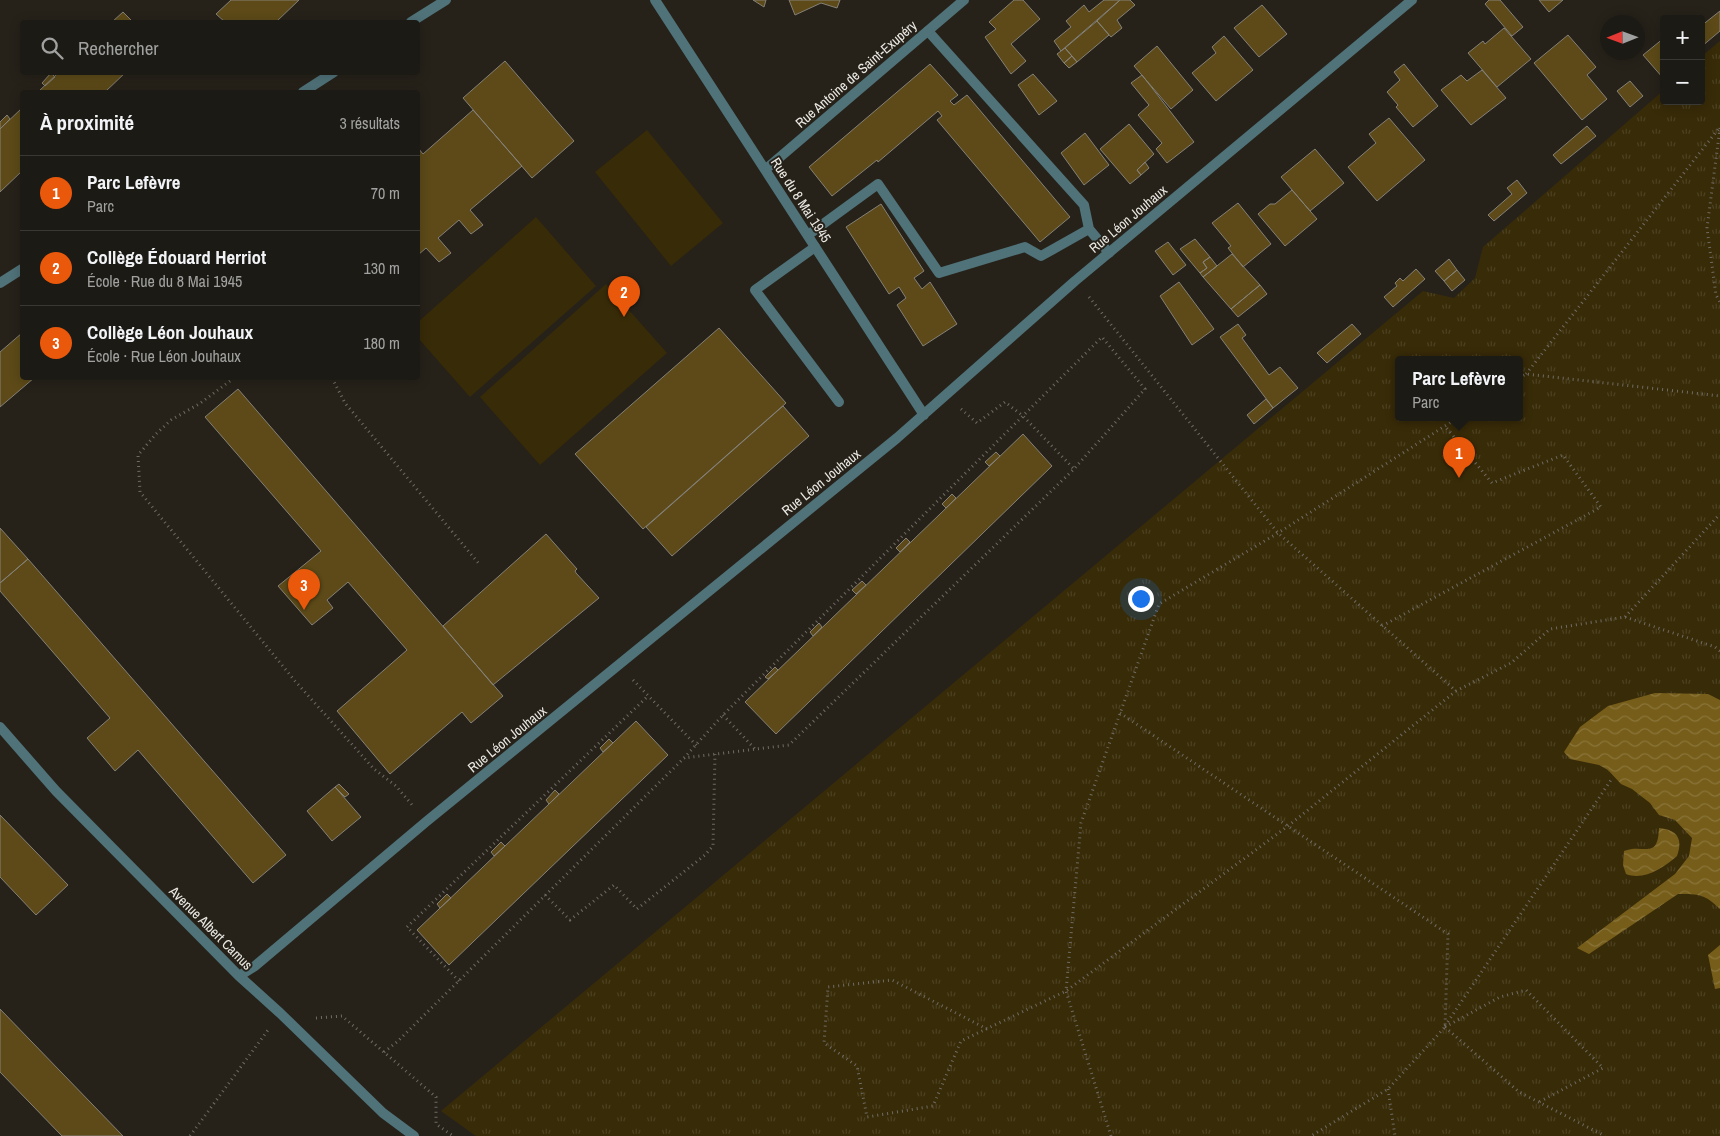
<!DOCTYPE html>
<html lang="fr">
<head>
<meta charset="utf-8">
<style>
  :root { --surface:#1c1a14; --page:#292722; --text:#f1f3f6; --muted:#a0a1a0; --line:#3a3834; --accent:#ea580c }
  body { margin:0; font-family:"Archivo Narrow",sans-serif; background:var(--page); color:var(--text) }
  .controls { position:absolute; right:15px; top:15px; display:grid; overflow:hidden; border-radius:5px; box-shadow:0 2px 12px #0003 }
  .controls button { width:45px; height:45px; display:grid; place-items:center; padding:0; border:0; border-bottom:1px solid var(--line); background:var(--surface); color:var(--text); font:25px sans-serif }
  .compass { position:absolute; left:1600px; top:15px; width:45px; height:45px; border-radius:50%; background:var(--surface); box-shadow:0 2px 12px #0003; rotate:269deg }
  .you { position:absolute; left:1140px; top:598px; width:18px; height:18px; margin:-12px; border:4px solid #fff; border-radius:50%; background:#1a73e8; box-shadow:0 0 0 8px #1a73e833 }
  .badge { display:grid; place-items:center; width:32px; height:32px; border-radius:50%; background:var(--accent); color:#fff; font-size:16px; font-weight:700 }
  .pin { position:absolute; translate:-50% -41px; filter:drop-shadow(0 1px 2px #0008) }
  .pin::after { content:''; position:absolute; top:26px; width:18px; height:15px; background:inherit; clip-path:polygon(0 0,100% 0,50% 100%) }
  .popup { position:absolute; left:1395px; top:356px; width:128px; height:65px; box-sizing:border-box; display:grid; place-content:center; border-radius:5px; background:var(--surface); filter:drop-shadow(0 1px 4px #0005); font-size:16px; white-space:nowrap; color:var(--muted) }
  .popup b { font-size:19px; color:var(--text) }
  .popup::after { content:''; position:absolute; left:50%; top:100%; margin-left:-10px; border:10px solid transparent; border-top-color:var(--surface) }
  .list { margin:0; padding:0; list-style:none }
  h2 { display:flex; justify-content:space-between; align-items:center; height:65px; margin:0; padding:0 20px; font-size:21px }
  h2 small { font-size:16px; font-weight:400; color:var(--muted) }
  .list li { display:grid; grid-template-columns:32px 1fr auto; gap:15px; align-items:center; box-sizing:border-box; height:75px; padding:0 20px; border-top:1px solid var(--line) }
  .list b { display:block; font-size:19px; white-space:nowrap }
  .list p { margin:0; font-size:16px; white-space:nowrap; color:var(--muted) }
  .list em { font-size:16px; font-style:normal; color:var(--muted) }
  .icon { flex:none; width:28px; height:28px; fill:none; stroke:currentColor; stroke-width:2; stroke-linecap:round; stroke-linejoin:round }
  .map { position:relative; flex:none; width:1720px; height:1136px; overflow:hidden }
  .search { position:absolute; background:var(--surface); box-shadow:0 2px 12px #0003; left:20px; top:20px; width:400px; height:55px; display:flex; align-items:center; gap:12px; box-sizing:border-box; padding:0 18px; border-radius:5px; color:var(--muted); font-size:19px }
  .panel { position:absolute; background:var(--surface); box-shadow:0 2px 12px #0003; left:20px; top:90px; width:400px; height:290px; border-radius:5px }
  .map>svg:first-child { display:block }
  .grass { fill:#382b08 }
  .park { fill:url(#park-tufts); fill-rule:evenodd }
  .water { fill:url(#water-waves) }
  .building { fill:#5d4a18; stroke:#858178 }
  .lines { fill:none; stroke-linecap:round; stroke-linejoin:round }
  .path { stroke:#706c65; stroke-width:3; stroke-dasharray:1 4; stroke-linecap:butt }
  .lane { stroke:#507279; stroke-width:10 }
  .street { stroke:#507279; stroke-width:10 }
  .labels { text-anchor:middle; stroke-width:4; stroke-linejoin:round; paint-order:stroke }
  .street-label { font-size:14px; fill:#ebe9e3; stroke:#26221a }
</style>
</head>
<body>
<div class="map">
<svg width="1720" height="1136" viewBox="0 0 1720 1136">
  <defs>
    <pattern id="park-tufts" width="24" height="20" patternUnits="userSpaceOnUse" patternTransform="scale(1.25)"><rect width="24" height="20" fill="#382b08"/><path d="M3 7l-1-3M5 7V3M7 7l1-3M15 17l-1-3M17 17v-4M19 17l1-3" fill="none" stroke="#4b4020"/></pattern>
    <pattern id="water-waves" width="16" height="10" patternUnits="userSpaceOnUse" patternTransform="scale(1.25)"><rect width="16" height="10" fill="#765d19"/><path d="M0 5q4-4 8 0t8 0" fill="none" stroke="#8a743a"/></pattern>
  </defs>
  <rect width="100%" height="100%" fill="#26221a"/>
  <path class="grass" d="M647,130L723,223L671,266L595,172Z
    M536,217L596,286L470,397L418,338V322Z
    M606,284L667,353L540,465L480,397Z"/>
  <path class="park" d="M1720,41V1136H476L441,1111L1423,291L1454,298L1475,278L1483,247L1664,90V101H1701V57ZM1399,359H1519V417H1399Z"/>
  <path class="water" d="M1655,693L1708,694L1720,700V909C1704,894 1700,894 1678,894L1589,954L1577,948L1675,874L1689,856L1692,838L1675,820L1659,815L1650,803L1632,789L1621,784L1608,770L1599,765L1570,759L1564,752L1580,727L1608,706Z
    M1659,828C1678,830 1683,839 1677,856C1663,868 1644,881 1626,874L1623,865L1624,851C1643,843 1658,861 1659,828Z
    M1720,945V988L1715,989L1708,955Z"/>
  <path class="building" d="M231,0H299L276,22H225L216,14Z
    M753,0H766L764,7Z
    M789,0H840L837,8L821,3L795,15Z
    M1014,0H1023L1040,19L1011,44L1026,61L1011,74L985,37L996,29L989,22Z
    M1104,0H1120L1061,51L1054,41L1071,27L1066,21L1084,5L1089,12Z
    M1120,0H1130L1135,5L1117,20L1122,28L1111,37L1097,21Z
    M1489,0H1500L1523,27L1512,36L1485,4Z
    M1539,0H1563L1549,12Z
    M1262,5L1287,34L1259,57L1234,28Z
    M1720,11V31L1701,47V26Z
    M123,12L133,22H112Z
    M1097,21L1109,35L1077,62L1065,48Z
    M1504,28L1531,59L1497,87L1468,53L1483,41L1485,44Z
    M1568,35L1596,67L1587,75L1607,99L1582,120L1534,63Z
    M1224,36L1253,70L1216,101L1192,73L1216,53L1212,47Z
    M1664,38V78H1663L1643,55Z
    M1157,46L1193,90L1171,109L1134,66Z
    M1065,48L1072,56L1064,63L1057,54Z
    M1072,56L1077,62L1069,68L1064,63Z
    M505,61L574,141L532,178L463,98Z
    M930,64L958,95L950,101L954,105L967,95L1070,217L1040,242L937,120L942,116L938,111L878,162L877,160L832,196L809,167Z
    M1404,64L1438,106L1413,127L1396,107L1398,105L1387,92L1400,80L1394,72Z
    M1482,70L1506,98L1471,125L1441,90L1461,75L1467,81Z
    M59,72H126L105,92H38Z
    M51,73L55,77L45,86L42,83Z
    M1033,74L1057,101L1039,115L1018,85Z
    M1142,75L1194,142L1167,163L1156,149L1162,143L1138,115L1149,105L1131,83Z
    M1630,81L1643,96L1630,107L1617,91Z
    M22,108V171L0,192V129Z
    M473,110L522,166L470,210L483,225L471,234L459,220L438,238L451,253L439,262L426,248L418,255V148L423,154Z
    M7,115L10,119L0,129V122Z
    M1389,118L1425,160L1377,201L1348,167L1376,143L1369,134Z
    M1129,124L1154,154L1137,170L1141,175L1130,184L1100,149Z
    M1587,126L1596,136L1561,164L1553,155Z
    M1085,133L1109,165L1084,185L1061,153Z
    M1315,149L1344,183L1310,211L1281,177Z
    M1145,162L1149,168L1141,175L1137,170Z
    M1517,180L1527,193L1494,221L1488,215L1512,194L1507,188Z
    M1292,190L1317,219L1285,246L1258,214L1270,204H1275Z
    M1238,203L1271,244L1243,267L1228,248L1231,246L1212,223Z
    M881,204L924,271L914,278L922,289L930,282L957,324L923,346L897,305L906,298L899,287L889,294L846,227Z
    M1195,239L1210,257L1203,262L1207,268L1200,273L1180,249Z
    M1168,242L1186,265L1173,275L1155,251Z
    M1232,254L1260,285L1231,309L1203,277Z
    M1210,257L1217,266L1203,277L1200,273L1207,268L1203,262Z
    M1449,259L1457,270L1444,281L1435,271Z
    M1416,269L1425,279L1393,307L1384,297L1397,286L1395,283L1400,278L1403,281Z
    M1457,270L1465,280L1452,291L1444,281Z
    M1179,282L1214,329L1192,345L1160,296Z
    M1260,285L1267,294L1238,317L1231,309Z
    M1238,324L1246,335L1242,338L1269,375L1280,367L1298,388L1273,408L1220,337Z
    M1352,324L1361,334L1327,363L1317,353Z
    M719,328L786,403L643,529L575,454Z
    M22,333V378H34L0,407V352Z
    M238,389L503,696L471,723L462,712L390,774L337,711L407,650L348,582L327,600L333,608L312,625L278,586L321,551L205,417Z
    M1266,399L1273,408L1254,424L1247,415Z
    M783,406L809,436L672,556L646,527Z
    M1023,434L1052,466L776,734L745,702Z
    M996,452L1000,456L989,466L985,462Z
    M952,494L956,498L946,508L942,504Z
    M0,528L28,559L0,583Z
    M546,534L577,569L575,571L576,573L599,598L493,685L443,626Z
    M906,538L910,542L900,552L896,548Z
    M28,559L286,855L253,883L138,750L115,771L87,738L110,718L0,591V583Z
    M862,581L866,585L856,594L852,590Z
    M819,623L822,627L813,636L810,632Z
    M775,667L778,670L768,679L765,677Z
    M636,721L668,755L449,965L417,930Z
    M609,739L613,743L603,752L600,748Z
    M339,784L349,794L345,797L335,787Z
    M335,787L361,817L332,841L307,811Z
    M555,790L559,794L549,804L546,800Z
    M0,815L68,885L36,915L0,877Z
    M501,842L505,846L494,856L491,852Z
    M447,894L451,898L440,908L437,904Z
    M0,1009L123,1136H62L0,1072Z"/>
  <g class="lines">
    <path class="path" d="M1720,128L1707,228L1716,295L1720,302
      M1089,297L1278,533L1456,691L1511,663L1550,629L1625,617L1715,647L1720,651
      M1526,374L1720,127
      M234,378L199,404L171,420L156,434L138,455L140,492L295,681L374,769L396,786L413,806
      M332,378L345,403L480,565
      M1519,378L1526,374L1720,396
      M961,409L977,423L1005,402L1023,416L1074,469
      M1625,617L1720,514
      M1382,626L1601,507L1563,455L1492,483L1445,426
      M633,680L697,746
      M1120,713L1448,934L1445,1027L1388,1089L1311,1136
      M723,715L755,749
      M545,895L570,920L614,885L637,909L705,855L713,846L715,754
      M459,981L407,927L648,696
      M316,1018L342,1016L436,1097V1124L453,1136
      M1445,1026L1611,780
      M1445,1027L1500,997L1526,990L1603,1068L1539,1102
      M1445,1027L1519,1092L1605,1136
      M987,1029L892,980L828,987L824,1043L857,1066L867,1117L933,1106L961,1041L1066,991L1288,826L1456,691
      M384,1052L397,1042L684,758L723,715L1102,337L1145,389L1074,469L789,745L684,758
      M1388,1089L1395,1136
      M190,1136L268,1030
      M1111,1136L1066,991L1081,823L1159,604L1278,533L1459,417"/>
    <path class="lane" d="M928,31L1084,205L1089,229
      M808,235L878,184L939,273L1025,247L1041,256L1089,229L1109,253
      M815,247L755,290L839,402"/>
    <path class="street" d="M655,0L924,415
      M411,22L446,0
      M303,92L334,72
      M766,169L964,0
      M0,283L22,269
      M0,727L56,791L239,976L280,1013L383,1113L414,1136
      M239,976L255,966L427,821L897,438L1075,281L1412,0"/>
  </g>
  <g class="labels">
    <g class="street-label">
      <text transform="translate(856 74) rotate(-41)" y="5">Rue Antoine de Saint-Exupéry</text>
      <text transform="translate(801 200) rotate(57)" y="5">Rue du 8 Mai 1945</text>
      <text transform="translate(1128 219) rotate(-40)" y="5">Rue Léon Jouhaux</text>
      <text transform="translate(821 482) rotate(-39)" y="5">Rue Léon Jouhaux</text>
      <text transform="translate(507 739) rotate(-39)" y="5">Rue Léon Jouhaux</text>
      <text transform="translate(211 928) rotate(45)" y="5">Avenue Albert Camus</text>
    </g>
  </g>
</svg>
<div class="controls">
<button>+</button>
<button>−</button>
</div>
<svg class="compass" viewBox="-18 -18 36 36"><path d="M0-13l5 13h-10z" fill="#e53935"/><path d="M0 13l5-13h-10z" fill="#a0a1a0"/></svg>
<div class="you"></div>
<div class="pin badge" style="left:1459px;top:478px">1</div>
<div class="popup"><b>Parc Lefèvre</b>Parc</div>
<div class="pin badge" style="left:624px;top:317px">2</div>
<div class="pin badge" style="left:304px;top:610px">3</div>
<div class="search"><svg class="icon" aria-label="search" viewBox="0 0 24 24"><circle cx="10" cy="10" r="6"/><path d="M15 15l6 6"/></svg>Rechercher</div>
<section class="panel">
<h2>À proximité<small>3 résultats</small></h2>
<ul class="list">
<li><span class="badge">1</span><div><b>Parc Lefèvre</b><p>Parc</p></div><em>70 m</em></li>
<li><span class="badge">2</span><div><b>Collège Édouard Herriot</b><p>École · Rue du 8 Mai 1945</p></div><em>130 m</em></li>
<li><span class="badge">3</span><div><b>Collège Léon Jouhaux</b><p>École · Rue Léon Jouhaux</p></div><em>180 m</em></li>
</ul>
</section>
</div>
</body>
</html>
